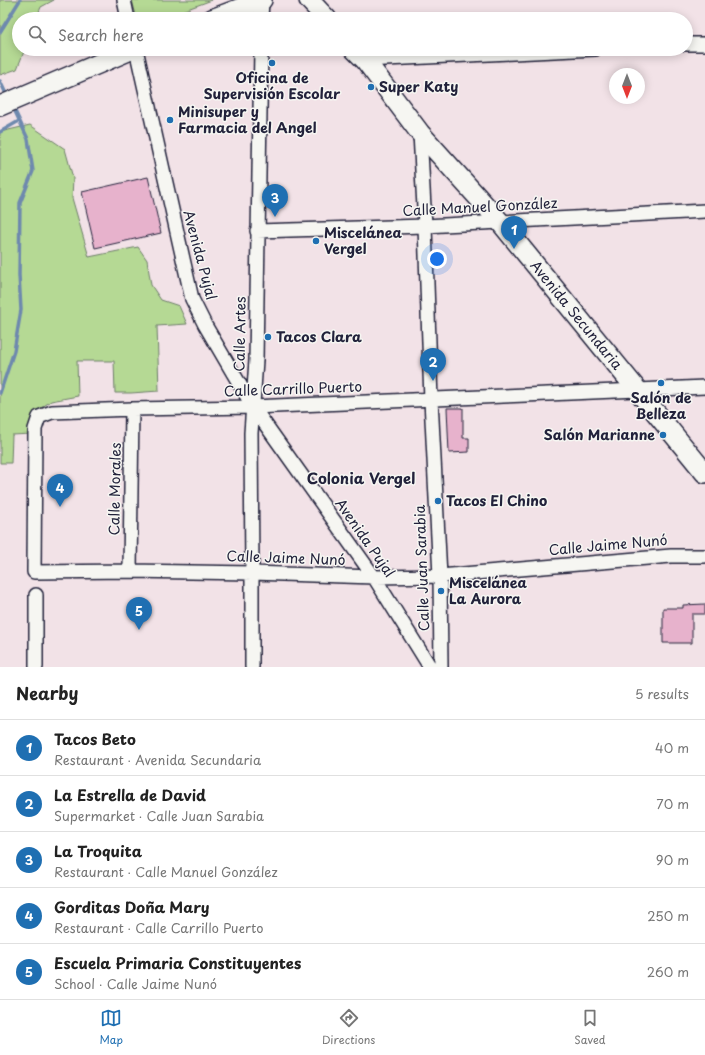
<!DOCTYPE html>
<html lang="en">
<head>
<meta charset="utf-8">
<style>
  :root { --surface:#fff; --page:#f6f6f6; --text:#222; --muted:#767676; --line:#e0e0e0; --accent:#1f6fb2 }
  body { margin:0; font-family:"Playpen Sans",sans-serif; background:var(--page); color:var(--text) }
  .compass { position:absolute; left:609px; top:68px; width:36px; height:36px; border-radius:50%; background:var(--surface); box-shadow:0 2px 10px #0003; rotate:180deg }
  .you { position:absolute; left:437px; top:259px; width:14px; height:14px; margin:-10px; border:3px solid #fff; border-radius:50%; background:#1a73e8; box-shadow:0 0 0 6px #1a73e833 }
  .badge { display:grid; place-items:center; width:26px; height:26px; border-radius:50%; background:var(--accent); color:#fff; font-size:13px; font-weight:700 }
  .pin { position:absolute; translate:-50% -33px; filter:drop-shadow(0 1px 2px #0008) }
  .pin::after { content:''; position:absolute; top:21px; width:14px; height:12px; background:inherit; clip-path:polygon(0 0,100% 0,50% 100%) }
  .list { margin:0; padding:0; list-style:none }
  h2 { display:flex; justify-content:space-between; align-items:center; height:52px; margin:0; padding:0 16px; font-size:17px }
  h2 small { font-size:13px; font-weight:400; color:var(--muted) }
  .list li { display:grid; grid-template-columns:26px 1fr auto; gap:12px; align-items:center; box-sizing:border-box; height:56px; padding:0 16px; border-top:1px solid var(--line) }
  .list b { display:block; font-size:15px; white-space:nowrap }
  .list p { margin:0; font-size:13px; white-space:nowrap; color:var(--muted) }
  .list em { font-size:13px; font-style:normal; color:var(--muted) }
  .icon { flex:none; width:22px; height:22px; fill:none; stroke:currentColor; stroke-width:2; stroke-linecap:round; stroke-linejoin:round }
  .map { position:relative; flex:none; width:705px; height:667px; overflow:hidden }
  .search { position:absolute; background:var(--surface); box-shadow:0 2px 10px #0003; left:12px; right:12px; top:12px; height:44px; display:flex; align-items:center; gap:10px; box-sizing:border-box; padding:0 14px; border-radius:22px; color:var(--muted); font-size:15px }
  .sheet { height:332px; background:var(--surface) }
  nav { display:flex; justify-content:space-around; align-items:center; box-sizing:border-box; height:56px; border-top:1px solid var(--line); background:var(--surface); font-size:11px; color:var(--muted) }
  nav a { display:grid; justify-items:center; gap:2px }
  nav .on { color:var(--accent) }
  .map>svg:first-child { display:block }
  .green { fill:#b5d994; stroke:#6c7e68 }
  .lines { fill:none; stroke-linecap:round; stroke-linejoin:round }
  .stream { stroke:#6e89ae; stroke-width:3.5 }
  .building { fill:#e7b2cc; stroke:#22223b }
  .street-casing { stroke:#22223b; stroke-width:16 }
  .secondary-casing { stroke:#22223b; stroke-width:22 }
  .street { stroke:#f6f6f2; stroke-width:13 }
  .secondary { stroke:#f6f6f2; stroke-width:19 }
  .poi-dot { fill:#1f6fb2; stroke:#f6f6f2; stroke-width:1.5 }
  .labels { text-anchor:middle; stroke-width:3; stroke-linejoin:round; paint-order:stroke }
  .poi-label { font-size:14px; font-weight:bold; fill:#22223b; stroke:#f6f6f2; text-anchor:start }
  .street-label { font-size:14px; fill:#22223b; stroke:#f6f6f2 }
  .neighbourhood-label { font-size:15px; font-weight:bold; fill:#22223b; stroke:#f6f6f2 }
</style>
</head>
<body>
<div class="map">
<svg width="705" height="667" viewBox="0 0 705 667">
  <rect width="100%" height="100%" fill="#f2e2e7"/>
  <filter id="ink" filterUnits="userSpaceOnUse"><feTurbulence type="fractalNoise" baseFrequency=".025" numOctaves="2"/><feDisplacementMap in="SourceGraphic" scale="8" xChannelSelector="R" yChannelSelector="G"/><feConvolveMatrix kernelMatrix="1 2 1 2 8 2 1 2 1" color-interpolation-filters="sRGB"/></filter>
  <g filter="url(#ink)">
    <path class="green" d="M0,0H54L41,7L36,19H19V49H25L17,69L0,75Z
      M132,0H212L160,19H137Z
      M30,125L65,149L73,178L72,198L89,257L138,247L147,260L151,285L161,300L179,306L187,324L157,326L159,391L131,393H115L114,361H77L78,396L51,401L38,410L32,434L12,435L11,463H0V132Z"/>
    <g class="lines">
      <path class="stream" d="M0,32L20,0
        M0,81L7,96
        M0,132L19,121
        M0,393L14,351L21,310L19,275L20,203L33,171L28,139L13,107"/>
    </g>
    <path class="building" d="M148,177L161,233L95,248L82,192Z
      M447,408H463V438H469V452L449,453Z
      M705,604V614H692V643H663V608H683V605Z"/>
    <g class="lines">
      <defs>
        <path id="street" d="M124,0L128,19
          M261,19L262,0
          M686,44H705
          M136,49L192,299L205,325L253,407L374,577L430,667
          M365,60L595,49
          M420,133L425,226L431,400L440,576L441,667
          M257,231L425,226L705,211
          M705,387L253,407L132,409L52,412L39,417L35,429L34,572L130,571L252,573L374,577L440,576L671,556H705
          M130,571L132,409
          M36,667V595
          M252,667V573L251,433L256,360L261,49"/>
        <g id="secondary">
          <path d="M309,0L327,19"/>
          <path d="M212,19L262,0"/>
          <path id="s1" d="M354,49L365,60L420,133L501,223L705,473"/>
          <path d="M0,106L133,49"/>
        </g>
      </defs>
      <use href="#street" class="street-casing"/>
      <use href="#secondary" class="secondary-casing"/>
      <use href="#street" class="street"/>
      <use href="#secondary" class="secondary"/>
    </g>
  </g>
  <g class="poi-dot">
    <circle cx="272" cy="63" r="4"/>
    <circle cx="371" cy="87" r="4"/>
    <circle cx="170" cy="120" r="4"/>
    <circle cx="316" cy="241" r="4"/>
    <circle cx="268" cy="337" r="4"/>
    <circle cx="661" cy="383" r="4"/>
    <circle cx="663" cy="435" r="4"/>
    <circle cx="438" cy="501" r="4"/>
    <circle cx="441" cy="591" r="4"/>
  </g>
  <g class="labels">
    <g class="poi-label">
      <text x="272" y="83" text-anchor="middle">Oficina de<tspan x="272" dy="16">Supervisión Escolar</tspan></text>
      <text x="379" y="92">Super Katy</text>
      <text x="178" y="117">Minisuper y<tspan x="178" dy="16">Farmacia del Angel</tspan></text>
      <text x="324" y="238">Miscelánea<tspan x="324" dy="16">Vergel</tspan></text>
      <text x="276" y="342">Tacos Clara</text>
      <text x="661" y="403" text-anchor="middle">Salón de<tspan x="661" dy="16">Belleza</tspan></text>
      <text x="655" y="440" text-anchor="end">Salón Marianne</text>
      <text x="446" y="506">Tacos El Chino</text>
      <text x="449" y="588">Miscelánea<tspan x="449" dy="16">La Aurora</tspan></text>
    </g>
    <g class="street-label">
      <text transform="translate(480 207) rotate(-3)" y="5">Calle Manuel González</text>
      <text transform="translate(200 255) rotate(75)" y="5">Avenida Pujal</text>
      <text dy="5" stroke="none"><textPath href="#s1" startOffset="347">Avenida Secundaria</textPath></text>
      <text transform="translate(240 334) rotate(-89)" y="5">Calle Artes</text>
      <text transform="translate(293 389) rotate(-2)" y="5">Calle Carrillo Puerto</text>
      <text transform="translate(115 489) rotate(-89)" y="5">Calle Morales</text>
      <text transform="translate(365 538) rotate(55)" y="5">Avenida Pujal</text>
      <text transform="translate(608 545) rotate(-5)" y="5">Calle Jaime Nunó</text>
      <text transform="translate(286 558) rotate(2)" y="5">Calle Jaime Nunó</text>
      <text transform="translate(422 568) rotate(-92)" y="5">Calle Juan Sarabia</text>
    </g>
    <g class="neighbourhood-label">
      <text x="361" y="484">Colonia Vergel</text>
    </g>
  </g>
</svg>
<svg class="compass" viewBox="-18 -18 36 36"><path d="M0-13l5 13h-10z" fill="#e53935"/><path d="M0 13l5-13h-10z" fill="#767676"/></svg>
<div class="you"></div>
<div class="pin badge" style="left:514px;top:249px">1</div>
<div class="pin badge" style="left:433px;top:381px">2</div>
<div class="pin badge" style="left:275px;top:217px">3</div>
<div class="pin badge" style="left:60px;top:507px">4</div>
<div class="pin badge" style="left:139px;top:630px">5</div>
<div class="search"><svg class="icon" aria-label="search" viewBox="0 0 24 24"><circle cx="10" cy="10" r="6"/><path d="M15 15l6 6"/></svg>Search here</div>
</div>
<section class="sheet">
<h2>Nearby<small>5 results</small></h2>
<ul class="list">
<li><span class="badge">1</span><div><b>Tacos Beto</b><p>Restaurant · Avenida Secundaria</p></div><em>40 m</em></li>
<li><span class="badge">2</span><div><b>La Estrella de David</b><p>Supermarket · Calle Juan Sarabia</p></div><em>70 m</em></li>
<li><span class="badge">3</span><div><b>La Troquita</b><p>Restaurant · Calle Manuel González</p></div><em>90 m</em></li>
<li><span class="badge">4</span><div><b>Gorditas Doña Mary</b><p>Restaurant · Calle Carrillo Puerto</p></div><em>250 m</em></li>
<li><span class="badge">5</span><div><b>Escuela Primaria Constituyentes</b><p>School · Calle Jaime Nunó</p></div><em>260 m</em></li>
</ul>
</section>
<nav>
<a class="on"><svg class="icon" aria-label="map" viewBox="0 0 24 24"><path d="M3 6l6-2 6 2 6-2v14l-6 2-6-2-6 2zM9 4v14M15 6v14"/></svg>Map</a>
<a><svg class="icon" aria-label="directions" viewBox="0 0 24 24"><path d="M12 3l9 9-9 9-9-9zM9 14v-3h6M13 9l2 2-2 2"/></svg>Directions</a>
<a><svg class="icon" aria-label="saved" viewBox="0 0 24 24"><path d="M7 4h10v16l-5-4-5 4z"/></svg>Saved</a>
</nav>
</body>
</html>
